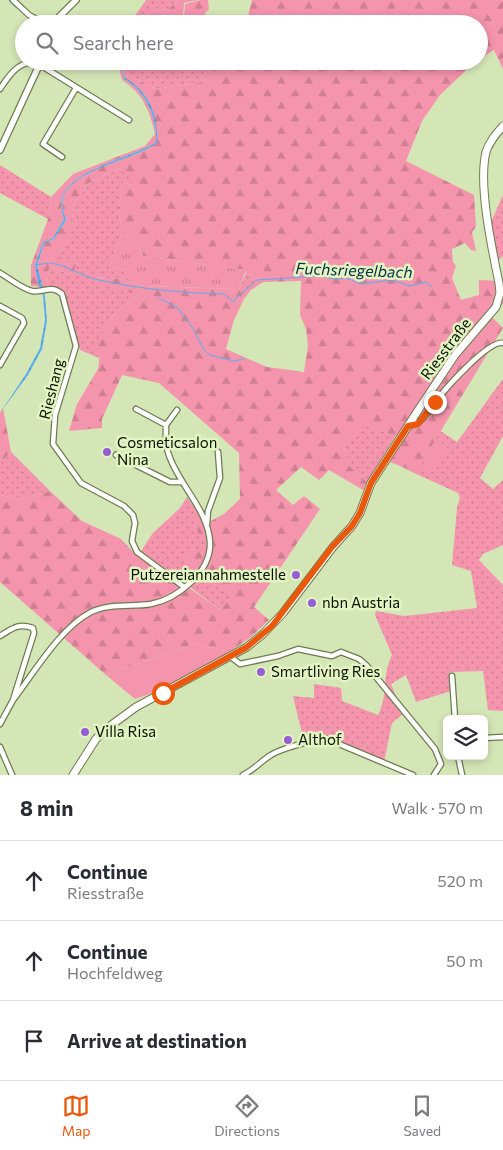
<!DOCTYPE html>
<html lang="en">
<head>
<meta charset="utf-8">
<style>
  :root { --surface:#fff; --page:#f2f2f3; --text:#2b2b33; --muted:#7c7c81; --line:#e1e1e2; --accent:#ea580c }
  body { margin:0; font-family:Commissioner,sans-serif; background:var(--page); color:var(--text) }
  .controls { position:absolute; right:15px; bottom:15px; display:grid; overflow:hidden; border-radius:8px; box-shadow:0 2px 8px #0003 }
  .controls button { width:45px; height:45px; display:grid; place-items:center; padding:0; border:0; border-bottom:1px solid var(--line); background:var(--surface); color:var(--text); font:25px sans-serif }
  .stop { position:absolute; width:15px; height:15px; margin:-11px; border:4px solid #ea580c; border-radius:50%; background:#fff }
  .stop.end { background:#ea580c; border-color:#fff; box-shadow:0 1px 5px #0008 }
  .list { margin:0; padding:0; list-style:none }
  h2 { display:flex; justify-content:space-between; align-items:center; height:65px; margin:0; padding:0 20px; font-size:21px }
  h2 small { font-size:16px; font-weight:400; color:var(--muted) }
  .list li { display:grid; grid-template-columns:32px 1fr auto; gap:15px; align-items:center; box-sizing:border-box; height:80px; padding:0 20px; border-top:1px solid var(--line) }
  .list b { display:block; font-size:19px; white-space:nowrap }
  .list p { margin:0; font-size:16px; white-space:nowrap; color:var(--muted) }
  .list em { font-size:16px; font-style:normal; color:var(--muted) }
  .icon { flex:none; width:28px; height:28px; fill:none; stroke:currentColor; stroke-width:2; stroke-linecap:round; stroke-linejoin:round }
  .map { position:relative; flex:none; width:503px; height:775px; overflow:hidden }
  .search { position:absolute; background:var(--surface); box-shadow:0 2px 8px #0003; left:15px; right:15px; top:15px; height:55px; display:flex; align-items:center; gap:12px; box-sizing:border-box; padding:0 18px; border-radius:28px; color:var(--muted); font-size:19px }
  .sheet { height:305px; background:var(--surface) }
  nav { display:flex; justify-content:space-around; align-items:center; box-sizing:border-box; height:70px; border-top:1px solid var(--line); background:var(--surface); font-size:14px; color:var(--muted) }
  nav a { display:grid; justify-items:center; gap:2px }
  nav .on { color:var(--accent) }
  .map>svg:first-child { display:block }
  .grass { fill:url(#grass-dots) }
  .forest { fill:url(#forest-firs) }
  .park { fill:url(#park-tufts) }
  .garden { fill:#f494ad }
  .water { fill:url(#water-waves) }
  .lines { fill:none; stroke-linecap:round; stroke-linejoin:round }
  .stream { stroke:#59aff0; stroke-width:1 }
  .minor-casing { stroke:#6d7c50; stroke-width:7 }
  .tertiary-casing { stroke:#6d7c50; stroke-width:8 }
  .primary-casing { stroke:#6d7c50; stroke-width:9 }
  .minor { stroke:#fff; stroke-width:4.5 }
  .tertiary { stroke:#fff; stroke-width:5.5 }
  .primary { stroke:#fff; stroke-width:7 }
  .route { stroke:#ea580c; stroke-width:6 }
  .poi-dot { fill:#965dd5; stroke:#e2f4c2; stroke-width:2 }
  .labels { text-anchor:middle; stroke-width:5; stroke-linejoin:round; paint-order:stroke }
  .street-label { font-size:15px; fill:#0b1002; stroke:#e2f4c2 }
  .poi-label { font-size:15px; fill:#0b1002; stroke:#e2f4c2; text-anchor:start }
  .water-label { font-size:16px; font-style:italic; fill:#072d47; stroke:#e2f4c2 }
</style>
</head>
<body>
<div class="map">
<svg width="503" height="775" viewBox="0 0 503 775">
  <defs>
    <pattern id="grass-dots" width="8" height="8" patternUnits="userSpaceOnUse" patternTransform="scale(1.25)"><rect width="8" height="8" fill="#f494ad"/><path d="M2 2h.1M6 6h.1" fill="none" stroke="#d07f93" stroke-width="1.8" stroke-linecap="round"/></pattern>
    <pattern id="forest-firs" width="22" height="20" patternUnits="userSpaceOnUse" patternTransform="scale(1.25)"><rect width="22" height="20" fill="#f494ad"/><path d="M5 1l3.5 6h-7zM16 11l3.5 6h-7z" fill="#d07f93"/></pattern>
    <pattern id="park-tufts" width="24" height="20" patternUnits="userSpaceOnUse" patternTransform="scale(1.25)"><rect width="24" height="20" fill="#f494ad"/><path d="M3 7l-1-3M5 7V3M7 7l1-3M15 17l-1-3M17 17v-4M19 17l1-3" fill="none" stroke="#d07f93"/></pattern>
    <pattern id="water-waves" width="16" height="10" patternUnits="userSpaceOnUse" patternTransform="scale(1.25)"><rect width="16" height="10" fill="#59aff0"/><path d="M0 5q4-4 8 0t8 0" fill="none" stroke="#488dc0"/></pattern>
  </defs>
  <rect width="100%" height="100%" fill="#d5e6b6"/>
  <path class="grass" d="M146,0H179L168,9L149,12L136,24H129Z
    M204,14L235,24H194Z
    M124,61H219L204,82L156,89L127,75Z
    M0,165L51,197L48,219L0,193Z
    M120,168L132,176V186L123,182L118,209L122,232L110,266L126,271L124,279L93,277L137,295C132,304 121,306 114,315C107,324 101,336 96,346L100,354L99,358L80,350L62,294L47,288L49,267L73,275L58,257L73,228L72,206L89,183Z
    M503,195V256L498,261L491,222Z
    M246,273L263,282L251,290L244,299L239,289Z
    M503,379V436L480,478L493,489L503,480V545L483,554L479,560L503,585V711L488,710L483,671L450,672L451,691L416,702L406,675L391,684L403,714L392,723L384,762L327,737L317,736L304,742L293,696L314,698V684L341,688L342,701L378,715C389,694 381,678 392,655L375,615L376,611L404,616L477,608L471,571L452,565L457,508L460,497L458,493L399,466L416,471L439,430L457,442C473,421 487,400 503,379Z
    M367,425L396,435L367,482L350,466L343,445Z
    M11,452L50,491L21,499L0,495V463Z
    M187,497L196,510L193,515L208,537L207,552L187,550L189,570L232,595L221,610L141,551L153,533L180,508Z"/>
  <path class="forest" d="M179,0H198L184,3L183,16L163,24H136L149,12L168,9Z
    M200,0H208L209,9L194,24H166L184,17L185,4Z
    M252,0H503V69L494,50L479,59V24H246Z
    M117,61H120L124,79C147,91 157,117 156,142C133,158 79,167 64,193C59,201 62,211 64,219L53,238L43,242L35,265L40,287L31,286V265L48,219L51,197L73,174L145,146L155,134C149,109 144,95 122,80Z
    M121,61H124L127,75L156,89L204,82L219,61H476L440,95L422,121L406,161L474,195L476,227L472,232L476,251L471,250L465,243L452,249L453,262L456,266L452,278L461,300L479,295V280L503,281V303L492,317L503,328L416,472L390,462L404,439L367,425L343,445L350,466L367,482L363,490L329,470L319,480L301,467L276,490L293,505L304,496L320,509L254,607L269,620L251,637L229,652L194,644L106,675L0,582V495L21,499L50,491L82,521L121,539L136,555L180,587L182,583L221,610L232,595L189,570L182,557L187,550L207,551L208,538L199,536L193,515L196,510L207,523L224,514L240,499L239,453L159,383L122,375L102,419V428L69,431L77,404L98,369L100,354L95,346C101,336 107,324 114,315C121,306 132,304 137,295L92,280L93,277L124,279L144,286L239,289L244,299L234,320L226,349L267,367L304,372L308,346L306,329L300,315L301,281L263,282L246,273L245,270L143,256L137,243L122,232L118,209L123,182L132,186V177L120,168L89,183L72,206L73,228L58,257L76,263L73,275L49,267L47,288L41,287L37,266L44,243L54,239L66,220C63,211 60,201 65,193C81,167 134,160 157,143C157,116 150,92 125,78Z
    M3,408L11,452L0,463V413Z"/>
  <path class="park" d="M122,232L137,243L143,256L246,270L239,289L144,286L124,279L126,271L110,266Z"/>
  <path class="garden" d="M436,440L448,448L434,472L421,468Z
    M194,644L229,652C198,670 169,689 135,699L106,675Z"/>
  <path class="water" d="M120,61L125,78C149,91 159,117 157,143C134,160 81,167 65,193C60,201 63,211 66,220L54,239L44,243L37,266L45,296L47,321L42,349L28,375L0,413L26,374L40,348L45,320L43,296L38,283L35,265L43,242L53,238L64,219C62,211 59,201 64,193C79,167 132,158 156,142C157,117 146,91 124,79Z"/>
  <g class="lines">
    <path class="stream" d="M9,0L15,7
      M50,263C68,265 82,277 99,280C139,289 182,293 224,294L234,302L237,297L257,280L320,276L335,279L346,278L361,284L392,280L410,286L426,282L432,287
      M36,265L48,263
      M159,298L178,308L194,330L204,350L210,355L234,361L244,359"/>
    <defs>
      <path id="minor" d="M13,0L29,15L46,24
        M0,89C8,77 19,59 37,63L129,120
        M62,157L43,144L76,88
        M0,273C9,278 22,289 32,291C43,293 51,284 62,294L76,346L55,415L53,444L81,483L124,506L133,515L135,523L132,541L137,552L184,587
        M0,306L22,318L24,323L0,365
        M136,409L166,425
        M408,426C423,425 430,408 439,397C448,386 489,340 503,343
        M116,455L170,482H182
        M207,524L208,511L220,478L218,452
        M0,636C13,628 18,623 33,628L34,633L13,700L0,724
        M231,657L240,664L278,656L298,649L332,656L341,652L359,659L367,666L435,749L441,764L434,775
        M452,676L455,719
        M13,700C34,673 60,628 91,612C109,603 131,607 151,604C177,599 211,572 210,543C209,512 181,487 170,458C165,447 166,436 166,425L177,410
        M484,738L503,737
        M0,747L12,775
        M458,756L462,775
        M243,775C254,770 261,761 271,755C280,749 318,738 327,739L413,775"/>
      <path id="tertiary" d="M52,24L76,0
        M0,150L41,61"/>
      <path id="primary" d="M73,775L96,739L106,729L136,707L247,647L263,634L283,613L333,547L352,526L360,513L371,483L419,409L455,355L496,307L500,293L499,283C492,249 478,185 486,152C489,142 496,134 503,126"/>
    </defs>
    <use href="#minor" class="minor-casing"/>
    <use href="#tertiary" class="tertiary-casing"/>
    <use href="#primary" class="primary-casing"/>
    <use href="#minor" class="minor"/>
    <use href="#tertiary" class="tertiary"/>
    <use href="#primary" class="primary"/>
  </g>
  <g class="lines">
    <path class="route" d="M163,693L247,647L272,626L332,547L352,526L360,513L371,483L408,426L418,424L435,402"/>
  </g>
  <g class="poi-dot">
    <circle cx="107" cy="452" r="5"/>
    <circle cx="296" cy="575" r="5"/>
    <circle cx="312" cy="603" r="5"/>
    <circle cx="261" cy="672" r="5"/>
    <circle cx="85" cy="732" r="5"/>
    <circle cx="288" cy="740" r="5"/>
  </g>
  <g class="labels">
    <g class="street-label">
      <text transform="translate(446 349) rotate(-53)" y="5">Riesstraße</text>
      <text transform="translate(52 389) rotate(-76)" y="5">Rieshang</text>
    </g>
    <g class="poi-label">
      <text x="117" y="448">Cosmeticsalon<tspan x="117" dy="17">Nina</tspan></text>
      <text x="286" y="580" text-anchor="end">Putzereiannahmestelle</text>
      <text x="322" y="608">nbn Austria</text>
      <text x="271" y="677">Smartliving Ries</text>
      <text x="95" y="737">Villa Risa</text>
      <text x="298" y="745">Althof</text>
    </g>
    <g class="water-label">
      <text transform="translate(354 270) rotate(2)" y="6">Fuchsriegelbach</text>
    </g>
  </g>
</svg>
<div class="controls">
<button><svg class="icon" aria-label="layers" viewBox="0 0 24 24"><path d="M12 4l9 5-9 5-9-5zM3 14l9 5 9-5"/></svg></button>
</div>
<div class="stop" style="left:163px;top:693px"></div>
<div class="stop end" style="left:435px;top:402px"></div>
<div class="search"><svg class="icon" aria-label="search" viewBox="0 0 24 24"><circle cx="10" cy="10" r="6"/><path d="M15 15l6 6"/></svg>Search here</div>
</div>
<section class="sheet">
<h2>8 min<small>Walk · 570 m</small></h2>
<ul class="list">
<li><svg class="icon" aria-label="ahead" viewBox="0 0 24 24"><path d="M12 20V5M6 11l6-6 6 6"/></svg><div><b>Continue</b><p>Riesstraße</p></div><em>520 m</em></li>
<li><svg class="icon" aria-label="ahead" viewBox="0 0 24 24"><path d="M12 20V5M6 11l6-6 6 6"/></svg><div><b>Continue</b><p>Hochfeldweg</p></div><em>50 m</em></li>
<li><svg class="icon" aria-label="arrive" viewBox="0 0 24 24"><path d="M6 21V4h12l-3 4 3 4H6"/></svg><div><b>Arrive at destination</b></div></li>
</ul>
</section>
<nav>
<a class="on"><svg class="icon" aria-label="map" viewBox="0 0 24 24"><path d="M3 6l6-2 6 2 6-2v14l-6 2-6-2-6 2zM9 4v14M15 6v14"/></svg>Map</a>
<a><svg class="icon" aria-label="directions" viewBox="0 0 24 24"><path d="M12 3l9 9-9 9-9-9zM9 14v-3h6M13 9l2 2-2 2"/></svg>Directions</a>
<a><svg class="icon" aria-label="saved" viewBox="0 0 24 24"><path d="M7 4h10v16l-5-4-5 4z"/></svg>Saved</a>
</nav>
</body>
</html>
